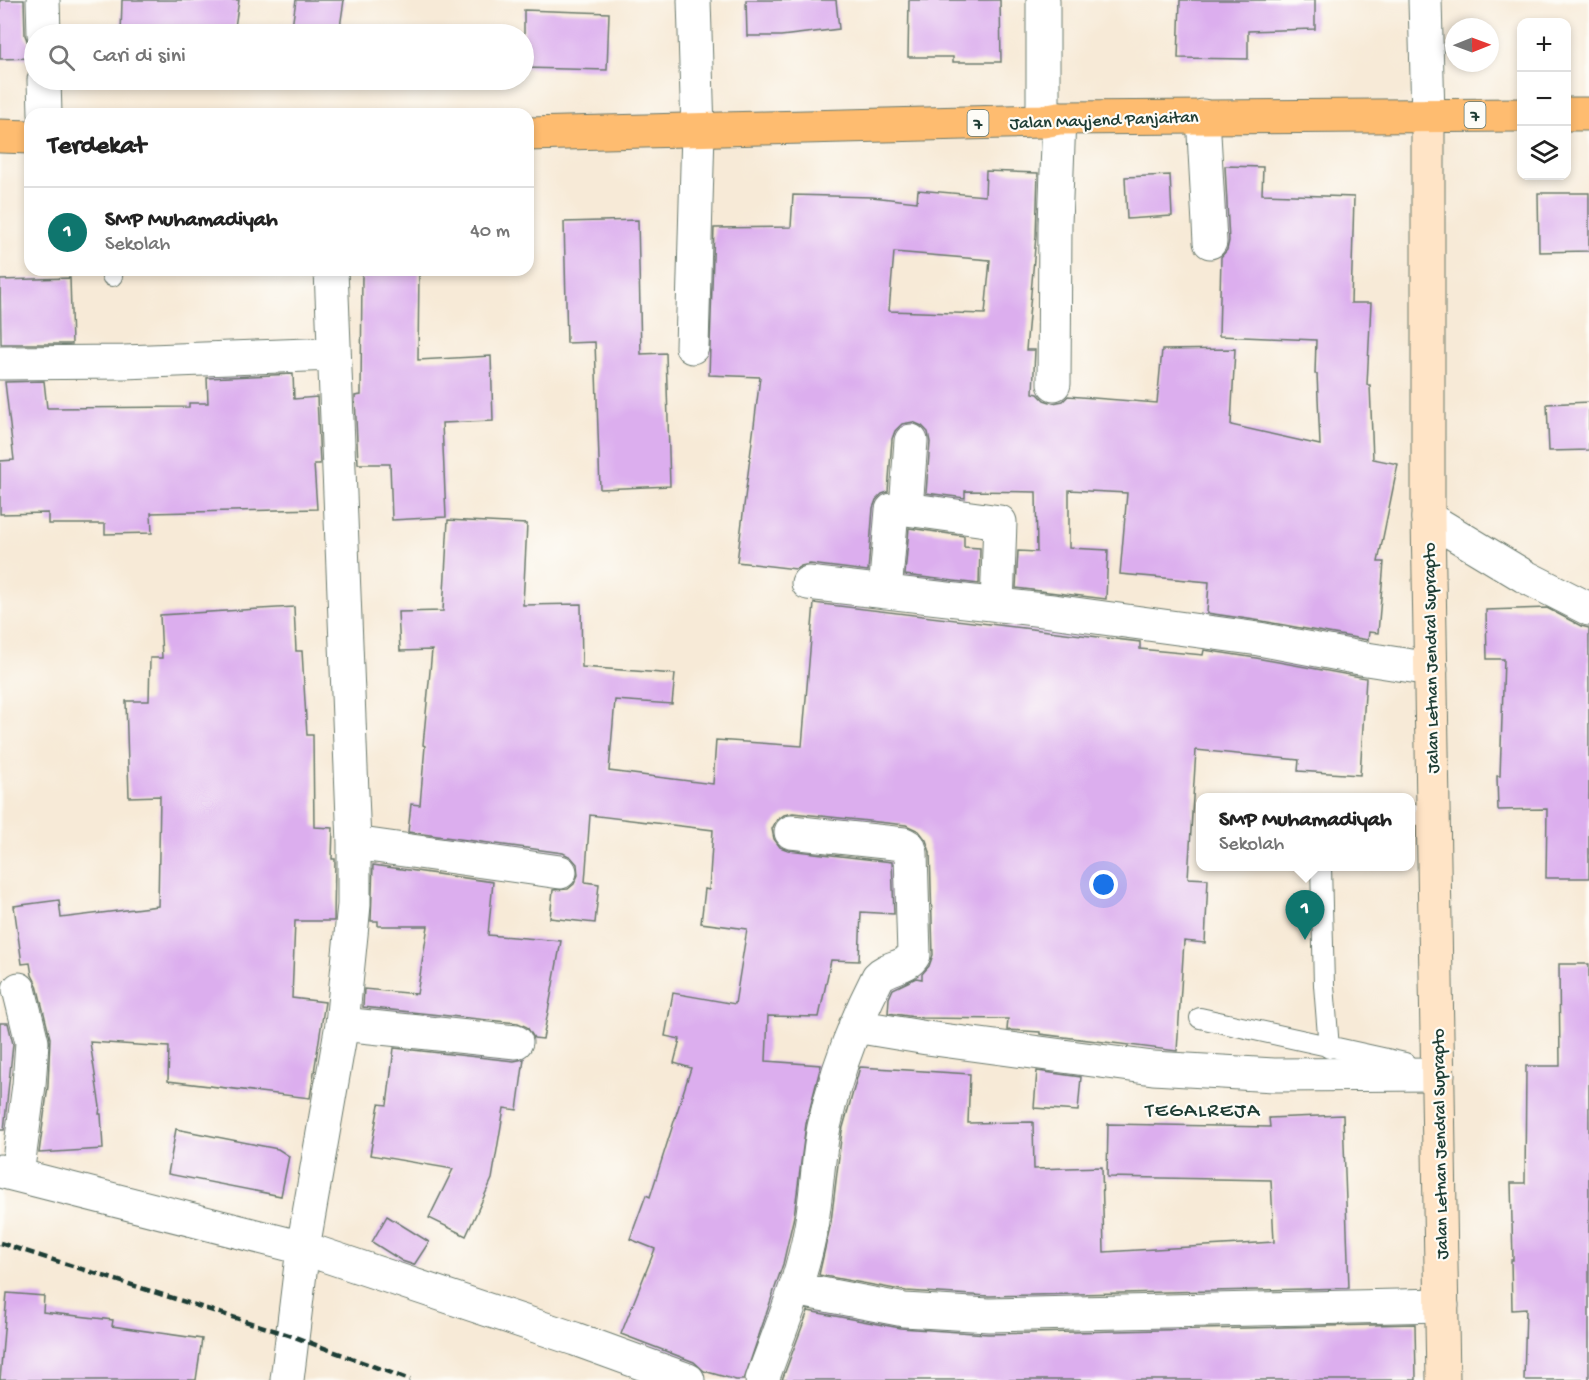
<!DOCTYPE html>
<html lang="id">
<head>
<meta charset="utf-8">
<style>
  :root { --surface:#fff; --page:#f2f2f2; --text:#222; --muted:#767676; --line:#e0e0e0; --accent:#0f766e }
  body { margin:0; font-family:"Gochi Hand",sans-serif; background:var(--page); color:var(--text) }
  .controls { position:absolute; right:18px; top:18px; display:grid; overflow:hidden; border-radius:12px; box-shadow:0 3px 9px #0003 }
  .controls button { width:54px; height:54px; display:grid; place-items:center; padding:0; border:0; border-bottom:2px solid var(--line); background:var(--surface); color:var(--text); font:30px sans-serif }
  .compass { position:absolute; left:1445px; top:18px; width:54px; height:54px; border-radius:50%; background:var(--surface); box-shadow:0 3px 9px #0003; rotate:89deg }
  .you { position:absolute; left:1104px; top:885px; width:21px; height:21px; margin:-15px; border:4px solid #fff; border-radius:50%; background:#1a73e8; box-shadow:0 0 0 9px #1a73e833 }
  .badge { display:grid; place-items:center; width:39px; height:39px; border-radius:50%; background:var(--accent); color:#fff; font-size:20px; font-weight:700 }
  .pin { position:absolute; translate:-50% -50px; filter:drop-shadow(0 2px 3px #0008) }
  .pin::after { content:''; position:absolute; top:32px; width:21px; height:18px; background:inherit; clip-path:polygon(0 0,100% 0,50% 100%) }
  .popup { position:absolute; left:1196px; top:793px; width:219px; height:78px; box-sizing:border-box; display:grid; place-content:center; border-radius:12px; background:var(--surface); filter:drop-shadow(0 2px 4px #0005); font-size:20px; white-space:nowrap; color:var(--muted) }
  .popup b { font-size:22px; color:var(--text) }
  .popup::after { content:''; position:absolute; left:50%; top:100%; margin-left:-12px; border:12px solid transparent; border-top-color:var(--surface) }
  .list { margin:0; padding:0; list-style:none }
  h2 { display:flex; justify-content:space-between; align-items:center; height:78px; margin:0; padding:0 24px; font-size:26px }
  h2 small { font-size:20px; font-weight:400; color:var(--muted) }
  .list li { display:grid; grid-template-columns:39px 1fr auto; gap:18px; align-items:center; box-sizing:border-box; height:90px; padding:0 24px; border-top:2px solid var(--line) }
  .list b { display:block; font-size:22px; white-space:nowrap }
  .list p { margin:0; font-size:20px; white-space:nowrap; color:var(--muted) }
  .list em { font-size:20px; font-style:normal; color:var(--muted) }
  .icon { flex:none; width:33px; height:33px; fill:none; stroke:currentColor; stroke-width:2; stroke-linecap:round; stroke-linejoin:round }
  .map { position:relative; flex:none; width:1589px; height:1380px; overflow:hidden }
  .search { position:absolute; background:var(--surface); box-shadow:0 3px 9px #0003; left:24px; top:24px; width:510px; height:66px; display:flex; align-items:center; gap:15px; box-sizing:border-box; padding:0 21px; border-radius:33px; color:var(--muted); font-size:22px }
  .panel { position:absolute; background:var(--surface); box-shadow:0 3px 9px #0003; left:24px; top:108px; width:510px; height:168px; border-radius:18px }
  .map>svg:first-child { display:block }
  .building { fill:#dcaeee; fill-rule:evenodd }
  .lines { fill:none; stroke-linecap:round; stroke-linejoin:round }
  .lane-casing { stroke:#6b7a6d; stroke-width:22 }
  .street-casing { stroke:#6b7a6d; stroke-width:35 }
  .secondary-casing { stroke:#6b7a6d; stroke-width:35 }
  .highway-casing { stroke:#6b7a6d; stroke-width:35 }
  .lane { stroke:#fff; stroke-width:20 }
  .street { stroke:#fff; stroke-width:33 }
  .secondary { stroke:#ffe4c6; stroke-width:33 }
  .highway { stroke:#febc70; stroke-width:33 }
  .rail { stroke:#1f3d34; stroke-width:4.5; stroke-dasharray:9 4.5; stroke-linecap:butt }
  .labels { text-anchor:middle; stroke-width:4.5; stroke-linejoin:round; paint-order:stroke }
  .shield { fill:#fdfcf7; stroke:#62766e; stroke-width:1.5 }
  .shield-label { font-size:16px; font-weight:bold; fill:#1f3d34 }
  .street-label { font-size:18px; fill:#1f3d34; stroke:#fdfcf7 }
  .quarter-label { font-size:21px; letter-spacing:1.5px; fill:#1f3d34; stroke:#fdfcf7 }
</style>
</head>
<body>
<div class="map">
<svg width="1589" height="1380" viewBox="0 0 1589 1380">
  <rect width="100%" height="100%" fill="#fdfcf7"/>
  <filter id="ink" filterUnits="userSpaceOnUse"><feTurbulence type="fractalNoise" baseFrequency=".0167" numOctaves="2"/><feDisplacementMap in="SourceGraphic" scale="12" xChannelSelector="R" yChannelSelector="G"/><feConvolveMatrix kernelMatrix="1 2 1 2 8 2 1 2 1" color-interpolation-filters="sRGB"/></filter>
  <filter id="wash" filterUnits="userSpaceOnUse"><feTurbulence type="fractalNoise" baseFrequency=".008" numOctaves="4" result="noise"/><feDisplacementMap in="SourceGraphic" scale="24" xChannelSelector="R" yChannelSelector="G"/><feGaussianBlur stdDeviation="1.35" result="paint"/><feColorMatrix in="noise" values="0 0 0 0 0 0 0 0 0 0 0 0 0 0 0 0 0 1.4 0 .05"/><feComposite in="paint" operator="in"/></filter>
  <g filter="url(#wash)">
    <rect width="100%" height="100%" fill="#f7ead7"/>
    <g id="blocks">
      <path class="building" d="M0,0H24L25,35L28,43L34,50V58L0,59Z
        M122,0H239L234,34H121Z
        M296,0H344L339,34H291Z
        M746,0H836L839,29L781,36H747Z
        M909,0H1000L1001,62H953V57H908Z
        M1180,0H1315V29L1248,31V59L1178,58Z
        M524,10L609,13L607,70L524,68Z
        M1225,166L1263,167L1262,194L1354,197L1351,303H1371L1367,385H1370L1373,459L1398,464L1378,562H1384L1378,633L1369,632L1368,640L1262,621L1207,613L1209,582L1120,574L1127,493L1069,490V548L1108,550L1106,599L1016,588L1018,551L1037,552L1036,492L965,491V498L926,493L930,442L928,432L922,426L913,422L902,424L895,431L892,439L888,492L882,494L876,500L873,508L868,571L810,564L801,566L796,569L737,562L760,377L709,375L714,228L791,227L793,195L872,197L917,202L918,190L985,196L986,171L1038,173L1036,236L1026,350H1035L1033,393L1038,394L1044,400L1053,403L1063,401L1068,396L1157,403L1162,350L1235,349L1231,425L1320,445L1317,374H1315L1316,340L1219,336L1221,257L1227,250L1229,241ZM894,252L990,260L985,314L889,311Z
        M1170,175L1172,216L1127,219L1125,177Z
        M1538,193H1589V251L1539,252Z
        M638,220L641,354L666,353L670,486L600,489L595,342L567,343L564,222Z
        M362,270H419L418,360L491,356L493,421L442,423L446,517L392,520L390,464H358L355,396L361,395Z
        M70,278L72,344H1L0,280Z
        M293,374L294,399L317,397L320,464H314L317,509L151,513L152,533L105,534V524H48V513L0,514V461L14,460L5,382L44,381L47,408L189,407V403H208L207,378Z
        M1589,402V450L1549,451L1547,404Z
        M448,520L527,524L523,605L581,604L582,667L675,674L672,704L615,700L609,771L713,784L716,740L802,746L814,603L1140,642V649L1203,655L1204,650L1256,658L1366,678L1360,775L1298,771L1299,760L1196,750L1188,878L1208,879L1205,943L1184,941L1177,1051L1040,1034V1032L1007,1030L1008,1019L922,1018L888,1013L889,998L893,989L916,978L922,979V974L929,966L933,955L930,852L926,840L919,831L906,825L793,813L784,815L776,821L772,829L774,839L780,847L788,850L892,862L894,914L861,912L859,961L831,960L819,1017L768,1016L766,1061L821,1065L806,1124L794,1216L783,1264L744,1380H736L704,1371L694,1362L621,1334L655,1249L630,1239L646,1195L650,1197L691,1068L674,1063L680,1039L665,1036L673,993L735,1004L747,929L701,923L705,889L709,890L713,830L590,815L585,882L599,884L595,923L550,918L553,890L568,889L574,884L578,875L577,864L571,857L563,853L408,832L411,804L420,805L425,746L423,745L432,650L400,651L398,612L443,611Z
        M909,528L964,536V547L980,548L979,584L905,575Z
        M294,607L296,651H302L307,735H313L314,827L333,828L332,859H335L334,921H295L292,998L325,1002L310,1098L168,1081L169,1047L90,1042L100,1107L99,1114H101L103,1149L39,1153L48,1086L50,1038L37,985L32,975L30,963L22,964L14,906L59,900L61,918L158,906L160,796L129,797L126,701H149L150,658H162L160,615Z
        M1547,608L1581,626L1589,628V878H1546L1547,809L1498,810L1497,776H1500L1504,659H1487L1486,610Z
        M373,865L493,882L488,935L561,941L543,1039L534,1038L527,1027L518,1023L363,1007L364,989L417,994L428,926H378V921H371Z
        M1559,964H1589V1380H1524L1526,1309L1512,1310L1511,1260H1513L1511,1183H1525L1526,1066H1560Z
        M0,1023H8L13,1044L4,1130H0Z
        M394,1048L514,1061L524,1059L517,1110L504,1108L492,1179L466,1236L429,1218L453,1169L370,1155L379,1104L387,1105Z
        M860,1067L970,1074L968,1123L1033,1122L1034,1169L1102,1167L1104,1252L1274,1242L1271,1180L1107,1177L1108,1124L1270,1127L1269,1118L1343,1115L1349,1288L989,1296L906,1291L819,1275L831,1222L842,1131Z
        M1037,1071L1081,1077L1078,1111L1034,1108Z
        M176,1129L278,1149L289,1156L281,1196L168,1174Z
        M387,1216L429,1242L414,1265L402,1261L372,1242Z
        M7,1293L44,1296L43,1312L113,1320L112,1326L202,1339L196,1380H0Z
        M808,1311L900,1328L988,1334L1415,1324L1416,1380H782Z"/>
    </g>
  </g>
  <g filter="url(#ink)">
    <use href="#blocks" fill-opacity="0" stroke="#6b7a6d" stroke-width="1.5"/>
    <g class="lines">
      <defs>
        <path id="lane" d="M112,276L113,270
          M1410,815L1432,814
          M1321,866L1324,985L1329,1048
          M1200,1018L1405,1063"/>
        <path id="street" d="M43,0L44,34
          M1043,0V121
          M1425,0L1428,116
          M44,80L45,114
          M1203,116L1210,242
          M692,347L698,131L694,0
          M0,363L124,362L334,354
          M1054,384L1055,224L1059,118
          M906,509L911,441
          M1428,518L1524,576L1589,609
          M808,583L1052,611L1259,639L1360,658L1431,669
          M885,592L892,510L906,509L1000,522L997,605
          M354,843L560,872
          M342,1024L516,1042
          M855,1026L927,1038L1153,1068L1274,1075L1438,1074
          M0,1171L303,1248L575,1339L688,1380
          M17,1175L29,1085L32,1042L19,989
          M795,1289L904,1310L989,1315L1442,1305
          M287,1380L303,1248L342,1024L354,905V843L331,270
          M762,1380C779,1332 801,1282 810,1232C817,1197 817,1162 824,1127C835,1075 854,1024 878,977C888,966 907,968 914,955L911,853L909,847L904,844L791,832"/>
        <path id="secondary" d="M1428,116V518L1443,1380"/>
        <path id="highway" d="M1566,114H1589
          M528,134L1043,121L1059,118L1522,115
          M0,136L30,137"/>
      </defs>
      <use href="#lane" class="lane-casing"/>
      <use href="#street" class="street-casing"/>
      <use href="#secondary" class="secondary-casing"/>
      <use href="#highway" class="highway-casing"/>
      <use href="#lane" class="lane"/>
      <use href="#street" class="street"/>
      <use href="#secondary" class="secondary"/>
      <use href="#highway" class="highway"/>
      <path class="rail" d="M0,1243L292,1336L410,1380"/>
    </g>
  </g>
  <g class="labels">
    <g class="shield">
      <rect x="1464.5" y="102" width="21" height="26" rx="4.5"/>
      <rect x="967.5" y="110" width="21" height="26" rx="4.5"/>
    </g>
    <g class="shield-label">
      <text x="1475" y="121">7</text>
      <text x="978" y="129">7</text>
    </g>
    <g class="street-label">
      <text transform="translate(1104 119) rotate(-2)" y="6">Jalan Mayjend Panjaitan</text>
      <text transform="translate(1430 658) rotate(-91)" y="6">Jalan Letnan Jendral Suprapto</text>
      <text transform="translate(1439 1144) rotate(-91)" y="6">Jalan Letnan Jendral Suprapto</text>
    </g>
    <g class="quarter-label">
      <text x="1203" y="1116">TEGALREJA</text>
    </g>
  </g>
</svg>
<div class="controls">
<button>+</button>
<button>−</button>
<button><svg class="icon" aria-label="layers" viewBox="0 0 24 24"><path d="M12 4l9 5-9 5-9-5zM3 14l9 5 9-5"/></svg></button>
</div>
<svg class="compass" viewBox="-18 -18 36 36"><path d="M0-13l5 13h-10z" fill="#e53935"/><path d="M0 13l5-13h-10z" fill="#767676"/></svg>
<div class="you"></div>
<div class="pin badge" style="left:1305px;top:940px">1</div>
<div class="popup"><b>SMP Muhamadiyah</b>Sekolah</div>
<div class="search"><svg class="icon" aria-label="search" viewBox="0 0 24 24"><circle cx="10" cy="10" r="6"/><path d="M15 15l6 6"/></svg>Cari di sini</div>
<section class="panel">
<h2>Terdekat<small></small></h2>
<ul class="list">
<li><span class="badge">1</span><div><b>SMP Muhamadiyah</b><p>Sekolah</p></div><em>40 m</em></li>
</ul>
</section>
</div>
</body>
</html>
